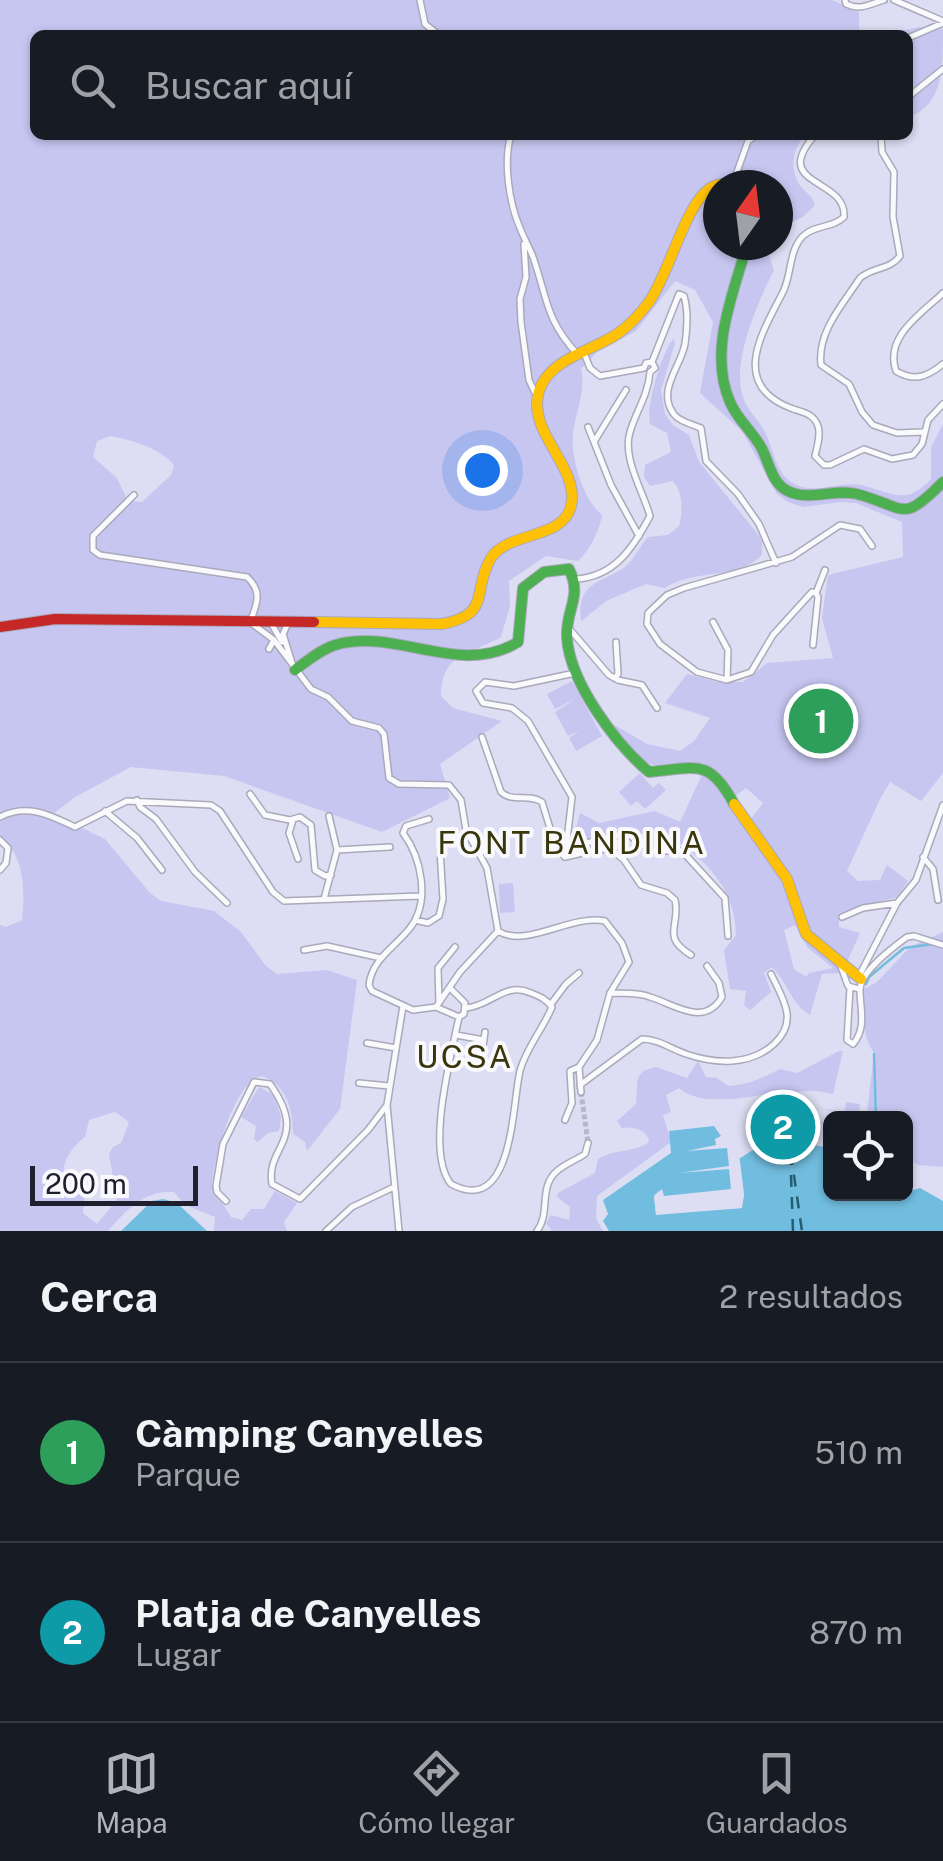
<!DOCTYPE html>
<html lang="es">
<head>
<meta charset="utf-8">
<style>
  :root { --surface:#171b24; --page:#20242c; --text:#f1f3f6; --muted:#9ea1a6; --line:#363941; --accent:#b1b2bb }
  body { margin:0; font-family:"Public Sans",sans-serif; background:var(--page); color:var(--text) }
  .controls { position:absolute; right:30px; bottom:30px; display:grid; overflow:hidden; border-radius:15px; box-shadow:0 2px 8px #0004 }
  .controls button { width:90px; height:90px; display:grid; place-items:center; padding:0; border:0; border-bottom:2px solid var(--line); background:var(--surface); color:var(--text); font:50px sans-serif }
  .compass { position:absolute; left:703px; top:170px; width:90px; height:90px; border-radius:50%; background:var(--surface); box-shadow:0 2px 8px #0004; rotate:14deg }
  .scale { position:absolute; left:30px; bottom:25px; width:168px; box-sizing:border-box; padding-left:10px; border:5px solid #1f1f2e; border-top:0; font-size:28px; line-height:35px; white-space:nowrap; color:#1f1f2e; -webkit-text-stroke:8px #f8f8fd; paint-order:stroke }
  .you { position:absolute; left:482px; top:470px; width:35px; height:35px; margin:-25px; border:8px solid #fff; border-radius:50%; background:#1a73e8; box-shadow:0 0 0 15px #1a73e833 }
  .badge { display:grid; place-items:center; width:65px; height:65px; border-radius:50%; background:var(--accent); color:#fff; font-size:32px; font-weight:700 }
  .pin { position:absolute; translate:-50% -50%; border:5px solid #fff; box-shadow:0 2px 10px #0006 }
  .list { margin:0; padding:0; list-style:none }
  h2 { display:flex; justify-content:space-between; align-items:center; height:130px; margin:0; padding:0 40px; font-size:42px }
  h2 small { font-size:32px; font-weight:400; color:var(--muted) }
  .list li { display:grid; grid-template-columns:65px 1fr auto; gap:30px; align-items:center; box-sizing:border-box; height:180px; padding:0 40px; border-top:2px solid var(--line) }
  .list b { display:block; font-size:38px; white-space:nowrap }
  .list p { margin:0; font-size:32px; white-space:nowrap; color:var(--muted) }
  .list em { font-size:32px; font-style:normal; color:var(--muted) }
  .icon { flex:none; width:55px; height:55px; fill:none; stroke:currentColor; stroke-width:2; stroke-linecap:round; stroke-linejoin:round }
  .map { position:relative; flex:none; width:943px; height:1231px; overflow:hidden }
  .search { position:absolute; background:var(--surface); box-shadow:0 2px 8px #0004; left:30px; right:30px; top:30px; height:110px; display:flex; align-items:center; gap:25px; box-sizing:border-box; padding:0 35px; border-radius:15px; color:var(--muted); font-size:38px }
  .sheet { height:490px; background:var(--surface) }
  nav { display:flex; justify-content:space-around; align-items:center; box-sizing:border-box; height:140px; border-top:2px solid var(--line); background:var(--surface); font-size:28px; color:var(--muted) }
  nav a { display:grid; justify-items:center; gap:5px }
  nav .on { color:var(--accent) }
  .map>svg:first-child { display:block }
  .green { fill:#c7c6f1; fill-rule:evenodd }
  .water { fill:#71bddf }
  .pier { fill:#ddddf3 }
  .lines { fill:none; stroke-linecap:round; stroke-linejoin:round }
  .stream { stroke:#71bddf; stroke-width:2.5 }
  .ferry { stroke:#255e73; stroke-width:2.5; stroke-dasharray:12 10; stroke-linecap:butt }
  .street-tunnel { stroke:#b7b7cc; stroke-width:5; stroke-dasharray:5 2.5; stroke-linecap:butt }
  .street-casing { stroke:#a9a9ba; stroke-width:8 }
  .fast-casing { stroke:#a9a9ba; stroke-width:12 }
  .slow-casing { stroke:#a9a9ba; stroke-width:12 }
  .jam-casing { stroke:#a9a9ba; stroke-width:12 }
  .street { stroke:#fafafd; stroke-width:5 }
  .fast { stroke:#4caf50; stroke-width:10 }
  .slow { stroke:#ffc107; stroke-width:10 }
  .jam { stroke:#c62828; stroke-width:10 }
  .labels { text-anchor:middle; stroke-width:8; stroke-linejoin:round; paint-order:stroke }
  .neighbourhood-label { font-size:32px; letter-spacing:2.5px; fill:#39360b; stroke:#f8f8fd }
</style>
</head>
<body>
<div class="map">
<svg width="943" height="1231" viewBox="0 0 943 1231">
  <rect width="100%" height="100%" fill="#ddddf3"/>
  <path class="green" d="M0,0H832L859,12V35H35V135H805C793,149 789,167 799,184C805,193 812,194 815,205L803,217L778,229V185H718V245H765L774,270C758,302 731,362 743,397C748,412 761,422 767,436C774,454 778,479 799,486C818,493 841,481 861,485C892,492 905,507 931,479V447L943,424V773L921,801L890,782L881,797L847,871L858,881L880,880L887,865L908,881L897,897L839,913V927L860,933L842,973L822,974L810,1015C791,1004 788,983 772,967L764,973L771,992L750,1010L744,1005L746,991L730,989L724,950L736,935C735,892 712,866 678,842L652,846C626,822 613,832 581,840L575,833L580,813L599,823L655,811L680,822L701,777V765C643,770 646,768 611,723L647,744L680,751L694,741L710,718L665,703L687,674L718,682H743L767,663L833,658L822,618L828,575L903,557L902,522L856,503L839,502L803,507L788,502L777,494L742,431L700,393L713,322L695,290L675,281L636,331L597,352L581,369C586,392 576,411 573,433C570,456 583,500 602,515C600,530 589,551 578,561L546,556L509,581L510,606L501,637C471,655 442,651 441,696L453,708L502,721L440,764L450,798L382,832L224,776L131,767L75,797L53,814L105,839L150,893L161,901L214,911L241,932L266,966L277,974L327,970L357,980L340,1109L307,1151L305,1142L293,1134C293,1110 287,1085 262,1076C234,1081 213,1161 212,1187L231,1217L242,1220L251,1209H264L275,1191L297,1203L284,1222L287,1231H214L215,1217L185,1205L174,1192C146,1189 125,1211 108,1231H0V925L6,927L22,920C25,890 25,856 0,836ZM110,436C128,439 166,450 174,466L171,475L142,502L128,501L117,478L93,457L97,441ZM746,788L763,803L749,821L734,797ZM795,925L808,948L833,968L809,973L806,977L794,969L784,930ZM115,1112L129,1122L121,1143L113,1147L109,1154L117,1200L97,1224L83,1213L85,1187L77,1195C53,1177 65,1152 85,1137L89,1120Z
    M920,27L943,29C943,69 943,106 908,117V35H881Z
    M673,339L675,343L661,390L665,414L673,425L689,435L699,462L757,533L762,541V555C738,580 692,569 665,588L646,584L608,600L581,621C575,577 610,583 629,563C636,555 641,545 648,537L668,535L679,526C683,511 683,492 673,481L650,486L644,477L645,465L671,452L667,433L650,424C646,405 661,355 673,339Z
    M572,681L602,736L576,751L569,738L579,731L568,736L555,712L575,699L555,709L547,694Z
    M640,773L653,788L659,783L666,790L645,809L637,801L631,806L619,792Z
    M513,883L515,912L500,913L499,884Z
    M943,932V1167L918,1165L906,1157V1118H870L809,1107L852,1113L845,1110L846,1102L860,1104L859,1113H867L874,1053C861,1034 864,1012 864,989L877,982L910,947Z
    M839,1051H843L833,1094C822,1092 810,1089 798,1092C789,1095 784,1098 774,1098L770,1093C744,1099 699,1106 679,1088L666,1095L671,1112L663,1115L671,1142L597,1196L596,1218L603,1231H552L546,1223L551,1215L569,1220L570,1207L557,1197L558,1193L595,1173L598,1159C617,1148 634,1153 649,1142C648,1129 633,1127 622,1128L617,1121L636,1104C639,1084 631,1072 656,1067L687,1078L698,1061L706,1077L717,1078L728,1086C749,1085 762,1078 780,1069L797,1073Z
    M259,1087L274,1095L281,1117L279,1131L268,1133L258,1142L254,1139L256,1126L241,1117Z"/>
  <path class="water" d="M714,1126L721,1136L715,1139L716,1145L687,1151L727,1148L729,1166L679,1173L729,1169L731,1189L664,1196L662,1189L654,1196L656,1214L741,1208L744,1195L739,1159C768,1137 797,1141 830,1148V1194H888L895,1200L906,1194V1180L908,1181L910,1191L920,1188L943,1201V1231H609L603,1221L608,1214L603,1200L671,1153L669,1131Z
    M163,1199L177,1203L207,1231H121L152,1201Z"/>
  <path class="pier" d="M739,1153L744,1195L742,1208L656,1215L654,1196L659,1191L660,1209L737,1203L734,1158Z"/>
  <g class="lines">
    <path class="stream" d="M866,984L869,977L904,948L933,944
      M874,1054L876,1118"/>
    <path class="ferry" d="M793,1231L790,1148L802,1231"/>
    <path class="street-tunnel" d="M581,1092L588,1143"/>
    <defs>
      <path id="street" d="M420,0L425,24L439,35
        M845,0L846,4C861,11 869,4 884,0
        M894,0L943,21
        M908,38L943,23
        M908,97L943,69
        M511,135C503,161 509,203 520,228C524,238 529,247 533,257C548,300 545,319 578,355
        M815,135C769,187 847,177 844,217C833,228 814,225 803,236C788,251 792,277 782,294C760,336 730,386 793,409C803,412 814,414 818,426C821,435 817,447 815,456L824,465H830L864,449L892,459L913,455L922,444L928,420L943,404
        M881,135L882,152L894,172L893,217L900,256C890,270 872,267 860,278C843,304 817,332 821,365L849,384L862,412L873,425L897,433L923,432
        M733,183L748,141L757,135
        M524,244L526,277L520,299L521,322L529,380L537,397
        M943,293C921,314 884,337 896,371C914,382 927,377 943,364
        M584,353L590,368L600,376L644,368L646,363L652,362
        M588,427L611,485L639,536
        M594,442L626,390
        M134,495L93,536V550L100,555L247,577C263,592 257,604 250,622L274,640L311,689L328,697L352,721L379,728L384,734L389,778L399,784L449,785L461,800L466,830L487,868L498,931
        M577,579C615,576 633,548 650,516C643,491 622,458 630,432C636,411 648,396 650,372L655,368L652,362L679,294L684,296C688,309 687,330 685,344C681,366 657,390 673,413C678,421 691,424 701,428L706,461L738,494L759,524L776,563
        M816,593L825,570
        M713,622L728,650L727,680
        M271,623L282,642
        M288,623L283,634L292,663
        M567,626L609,675L618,680L642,685L657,708
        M813,645L818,597L816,593L812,592L773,635L751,672L727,680L697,672L660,644L647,624L648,613L667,595L684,588L792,557L840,525L860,529L872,546
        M269,649L274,640
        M615,678L618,674L616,642
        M482,737L501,792C513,803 528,793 542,802L556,848L565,857
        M250,794L265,815L290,820L300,817L311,825L315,870L325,876L331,875
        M137,800L140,807L156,819L195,872L227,903
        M105,811L137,838L162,870
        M0,817C27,803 50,815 75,827L127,801L211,805L220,811L273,892L284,901L420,896
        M429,819L406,826L403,833C421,857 431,901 410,928C395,947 372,959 369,985L372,991L413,1010L436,1007
        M293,820L289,833L298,859
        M0,840L8,848L6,863L0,870
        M566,848L627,833L650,851H682L725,898L728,936
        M337,850L390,847
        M480,854L491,843
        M565,857L572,797L528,721L512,708L483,703L476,691L485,682L514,686L575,673
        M565,857L600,849L612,850L624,860L641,885L667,893L675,900C681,926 660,936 691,955
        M923,857L933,869L938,900
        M324,899L337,850L329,816
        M842,917L863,908L897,903
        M415,920L428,923L439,916L443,899L440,850
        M304,950L327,946L381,958
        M840,964L848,986L859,989
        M859,976L897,903L916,880L943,805
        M850,988L847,1040L853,1044
        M610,993C623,994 638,992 650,997C674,1004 704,1028 722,997L719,983L707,966
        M439,1003L438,968L455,947
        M551,1004L566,984L579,973
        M436,1007L460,972L498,931C526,949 570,914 605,921L622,943L629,962L610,993L597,1040L579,1067L581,1092
        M436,1007L459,1017L464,1014L465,1003L452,990
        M459,1017C451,1056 425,1152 451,1184C514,1218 512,1103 520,1071C526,1048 543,1029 552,1007C546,999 541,997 531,993C505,981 491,1006 466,1008
        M456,1035L484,1040
        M367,1043L396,1048
        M853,1044C867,1028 860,1009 860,990C860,972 892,948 907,937L914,936L943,945
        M482,1053L485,1032
        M359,1083L389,1086
        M580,1085L642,1039C658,1039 671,1049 686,1054C715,1064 750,1066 774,1044C799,1021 783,999 771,974
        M565,1120L572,1103L570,1071L579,1067
        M226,1201L217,1192L216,1186L223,1144L254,1082L270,1084C310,1140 265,1146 272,1184L300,1199L368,1130L387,1105
        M326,1231L352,1207L394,1187
        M399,1231L387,1105L403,1006
        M537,1231C551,1213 538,1187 557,1171C565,1164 576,1160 585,1154L588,1143"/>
      <path id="fast" d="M747,245C733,294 708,352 730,402C737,419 752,431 761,447C769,461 771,483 788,491C809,502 834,488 857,494C906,507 901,525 943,482
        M295,670C307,661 320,650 335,645C397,627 459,678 518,642L523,588L544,572L569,569C583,597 565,610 567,638C570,683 616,744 649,772C696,768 709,757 734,804"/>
      <path id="slow" d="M314,622L442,624C493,614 471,591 491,558C508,531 563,540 571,506C580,466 526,433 539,391C549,359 592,351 617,334C629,326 640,314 649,302C669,274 685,206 709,189C719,182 727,183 738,185
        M734,804L787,879L806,934L861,979"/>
      <path id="jam" d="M0,627L55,619L314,622"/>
    </defs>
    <use href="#street" class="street-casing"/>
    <use href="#fast" class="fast-casing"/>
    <use href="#slow" class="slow-casing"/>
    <use href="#jam" class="jam-casing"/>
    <use href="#street" class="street"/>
    <use href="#fast" class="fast"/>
    <use href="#slow" class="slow"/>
    <use href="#jam" class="jam"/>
  </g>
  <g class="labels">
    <g class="neighbourhood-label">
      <text x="572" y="854">FONT BANDINA</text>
      <text x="465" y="1068">UCSA</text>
    </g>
  </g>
</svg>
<div class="controls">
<button><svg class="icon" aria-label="locate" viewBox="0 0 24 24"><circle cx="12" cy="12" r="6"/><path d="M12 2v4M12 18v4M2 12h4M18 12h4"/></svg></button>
</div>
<svg class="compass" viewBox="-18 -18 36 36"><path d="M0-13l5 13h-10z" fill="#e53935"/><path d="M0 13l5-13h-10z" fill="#9ea1a6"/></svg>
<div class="scale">200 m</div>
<div class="you"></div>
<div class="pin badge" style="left:821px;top:721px;background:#2e9e5b">1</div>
<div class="pin badge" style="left:783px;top:1127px;background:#0f9aa8">2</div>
<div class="search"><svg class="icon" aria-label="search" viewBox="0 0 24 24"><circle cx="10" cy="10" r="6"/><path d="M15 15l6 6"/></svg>Buscar aquí</div>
</div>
<section class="sheet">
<h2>Cerca<small>2 resultados</small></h2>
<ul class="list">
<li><span class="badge" style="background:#2e9e5b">1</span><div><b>Càmping Canyelles</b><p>Parque</p></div><em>510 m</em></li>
<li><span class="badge" style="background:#0f9aa8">2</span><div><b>Platja de Canyelles</b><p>Lugar</p></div><em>870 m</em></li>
</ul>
</section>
<nav>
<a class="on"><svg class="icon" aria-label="map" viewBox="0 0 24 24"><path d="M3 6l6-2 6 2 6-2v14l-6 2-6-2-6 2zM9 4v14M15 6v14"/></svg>Mapa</a>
<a><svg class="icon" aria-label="directions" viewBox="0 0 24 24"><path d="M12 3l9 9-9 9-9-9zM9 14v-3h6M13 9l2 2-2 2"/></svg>Cómo llegar</a>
<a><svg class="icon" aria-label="saved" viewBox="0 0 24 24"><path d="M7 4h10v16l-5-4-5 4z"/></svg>Guardados</a>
</nav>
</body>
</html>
